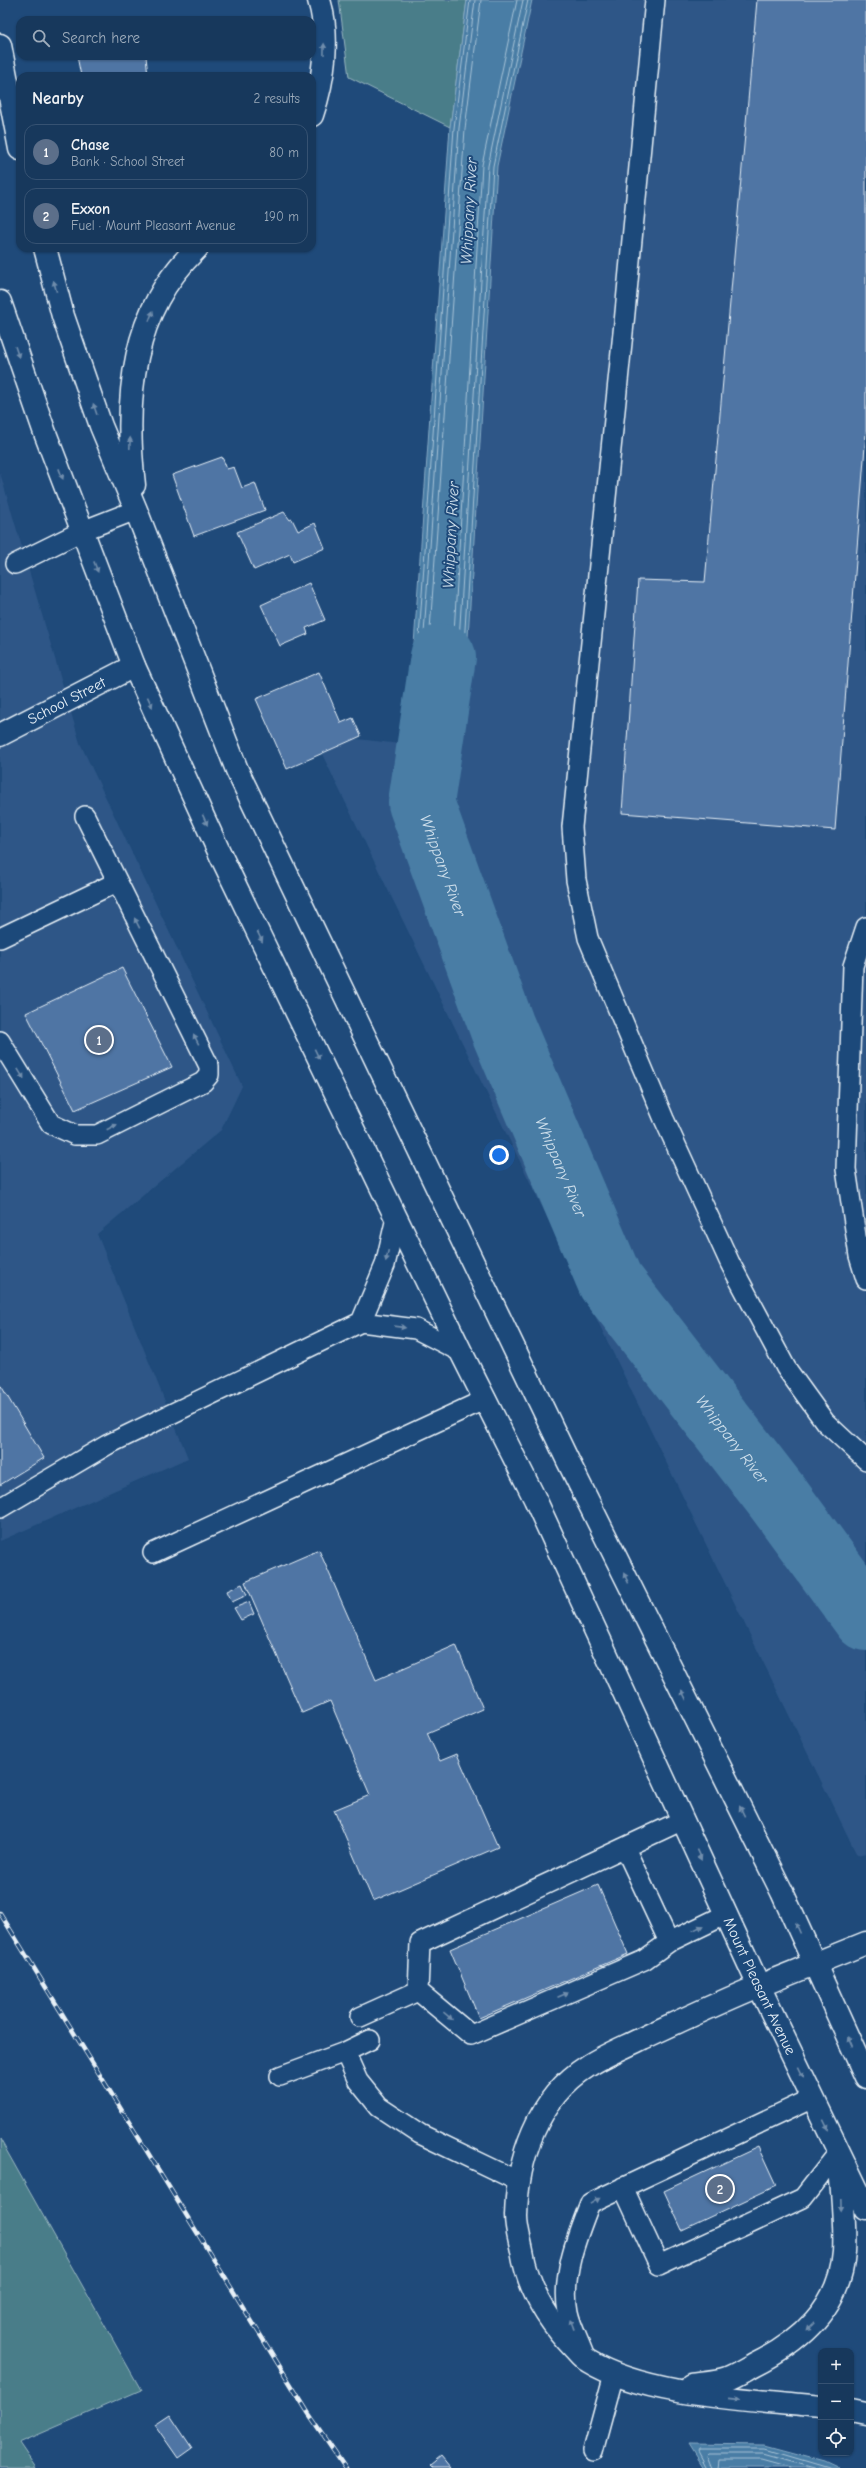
<!DOCTYPE html>
<html lang="en">
<head>
<meta charset="utf-8">
<style>
  :root { --surface:#17385c; --page:#203f62; --text:#f1f3f6; --muted:#9eacbb; --line:#365272; --accent:#8abfa5 }
  body { margin:0; font-family:"Comic Neue",sans-serif; background:var(--page); color:var(--text) }
  .controls { position:absolute; right:12px; bottom:12px; display:grid; overflow:hidden; border-radius:8px; box-shadow:0 1px 3px #0004 }
  .controls button { width:36px; height:36px; display:grid; place-items:center; padding:0; border:0; border-bottom:1px solid var(--line); background:var(--surface); color:var(--text); font:20px sans-serif }
  .you { position:absolute; left:499px; top:1155px; width:14px; height:14px; margin:-10px; border:3px solid #fff; border-radius:50%; background:#1a73e8; box-shadow:0 0 0 6px #1a73e833 }
  .badge { display:grid; place-items:center; width:26px; height:26px; border-radius:50%; background:var(--accent); color:#fff; font-size:13px; font-weight:700 }
  .pin { position:absolute; translate:-50% -50%; border:2px solid #fff; box-shadow:0 1px 4px #0006 }
  .list { margin:0; padding:0; list-style:none }
  h2 { display:flex; justify-content:space-between; align-items:center; height:52px; margin:0; padding:0 16px; font-size:17px }
  h2 small { font-size:13px; font-weight:400; color:var(--muted) }
  .list li { display:grid; grid-template-columns:26px 1fr auto; gap:12px; align-items:center; box-sizing:border-box; height:56px; margin:0 8px 8px; padding:0 8px; border:1px solid var(--line); border-radius:12px }
  .list b { display:block; font-size:15px; white-space:nowrap }
  .list p { margin:0; font-size:13px; white-space:nowrap; color:var(--muted) }
  .list em { font-size:13px; font-style:normal; color:var(--muted) }
  .icon { flex:none; width:22px; height:22px; fill:none; stroke:currentColor; stroke-width:2; stroke-linecap:round; stroke-linejoin:round }
  .map { position:relative; flex:none; width:866px; height:2468px; overflow:hidden }
  .search { position:absolute; background:var(--surface); box-shadow:0 1px 3px #0004; left:16px; top:16px; width:300px; height:44px; display:flex; align-items:center; gap:10px; box-sizing:border-box; padding:0 14px; border-radius:12px; color:var(--muted); font-size:15px }
  .panel { position:absolute; background:var(--surface); box-shadow:0 1px 3px #0004; left:16px; top:72px; width:300px; height:180px; border-radius:12px }
  .map>svg:first-child { display:block }
  .built { fill:#2e5787 }
  .green { fill:#4a7d89; stroke:#99b7c0 }
  .water { fill:#487da5; stroke:#88abc6 }
  .lines { fill:none; stroke-linecap:round; stroke-linejoin:round }
  .shore { stroke:#a8c3d7; stroke-width:1 }
  .river { stroke:#487da5; stroke-width:66 }
  .building { fill:#5075a4; stroke:#e8f1f8 }
  .service-casing { stroke:#e8f1f8; stroke-width:22 }
  .minor-casing { stroke:#e8f1f8; stroke-width:25 }
  .secondary-casing { stroke:#e8f1f8; stroke-width:25 }
  .primary-casing { stroke:#e8f1f8; stroke-width:25 }
  .service { stroke:#1f4a7a; stroke-width:19 }
  .minor { stroke:#1f4a7a; stroke-width:22 }
  .secondary { stroke:#1f4a7a; stroke-width:22 }
  .primary { stroke:#1f4a7a; stroke-width:22 }
  .rail-casing { stroke:#e8f1f8; stroke-width:4.5 }
  .rail { stroke:#1f4a7a; stroke-width:3; stroke-dasharray:9; stroke-linecap:butt }
  .oneway { fill:#6f8dac }
  .labels { text-anchor:middle; stroke-width:4; stroke-linejoin:round; paint-order:stroke }
  .street-label { font-size:15px; fill:#e8f1f8; stroke:#1f4a7a }
  .water-label { font-size:16px; font-style:italic; fill:#d0e0ec; stroke:#1f4a7a }
</style>
</head>
<body>
<div class="map">
<svg width="866" height="2468" viewBox="0 0 866 2468">
  <rect width="100%" height="100%" fill="#1f4a7a"/>
  <filter id="ink" filterUnits="userSpaceOnUse"><feTurbulence type="fractalNoise" baseFrequency=".025" numOctaves="2"/><feDisplacementMap in="SourceGraphic" scale="8" xChannelSelector="R" yChannelSelector="G"/><feConvolveMatrix kernelMatrix="1 2 1 2 8 2 1 2 1" color-interpolation-filters="sRGB"/></filter>
  <g filter="url(#ink)">
    <path class="built" d="M532,0H866V1853L857,1855L322,754L314,734L461,751L497,166Z
      M0,473L80,743L242,1086L221,1130L97,1234L188,1458L0,1541Z"/>
    <path class="green" d="M339,0H467L450,127L349,77Z
      M0,2139L141,2390L19,2443L36,2468H0Z"/>
    <path class="water" d="M467,0H532L497,166L461,751L407,745L450,127Z
      M689,2444L765,2445L824,2461L839,2468H704Z"/>
    <g class="lines">
      <path class="shore" d="M470,0L454,128L412,740L456,747L458,745L493,166L528,0
        M475,0L459,128L417,735L419,737L451,741L453,739L488,166L523,0
        M481,0L465,129L423,730L425,732L445,734L448,733L482,165L517,0
        M707,2468L698,2451L699,2449H765L829,2468
        M712,2468L707,2456L709,2454H764L814,2468
        M718,2468L719,2460H763L792,2468"/>
      <path class="river" id="s1" d="M443,657L421,803L502,1027L610,1281L778,1498L866,1618"/>
    </g>
    <path class="building" d="M757,0H866V433L835,830L622,813L638,580L705,582Z
      M77,56H146L148,76H81Z
      M222,457L227,469L234,467L242,488L255,483L265,510L194,536L172,475Z
      M284,512L290,520L292,519L298,531L315,523L325,548L293,562L290,554L254,570L237,532Z
      M309,583L325,620L306,628L308,634L280,646L261,605Z
      M319,672L341,723L353,718L361,736L287,769L256,699Z
      M122,968L172,1067L75,1110L26,1013Z
      M0,1384L44,1458L0,1485Z
      M319,1550L376,1680L456,1645L483,1709L427,1733L440,1761L457,1754L498,1847L373,1901L334,1810L370,1795L330,1701L302,1713L245,1582Z
      M242,1584L247,1595L232,1602L227,1591Z
      M249,1602L254,1614L241,1620L234,1608Z
      M598,1885L628,1954L479,2018L450,1949Z
      M758,2147L776,2186L682,2230L664,2191Z
      M170,2415L192,2448L178,2458L155,2425Z
      M441,2457L450,2468H432L430,2466Z"/>
    <g class="lines">
      <defs>
        <path id="service" d="M655,0L624,323L572,827L576,880L588,938L664,1119L730,1263L786,1368L825,1422L866,1460
          M15,564L82,531L136,510
          M866,927L853,966L846,1169L859,1256L866,1279
          M0,938L117,882
          M0,1041L51,1124L75,1135H97L203,1082L209,1075V1066L85,816
          M361,1322L385,1265L396,1218
          M0,1508L107,1445L361,1322L416,1329L461,1352
          M153,1553L486,1399
          M625,1848L669,1942
          M418,1991L471,2035L644,1960L669,1942L727,1914
          M360,2017L418,1991L420,1943L683,1820
          M345,2052L370,2040
          M280,2076L345,2052L358,2081L379,2107L420,2134L520,2182
          M623,2187L659,2265L803,2198L839,2152
          M585,2358C580,2343 571,2327 568,2312C561,2276 577,2236 590,2203L813,2098
          M593,2451L614,2374"/>
        <g id="minor">
          <path id="s2" d="M0,735L134,666"/>
        </g>
        <path id="secondary" d="M759,1986L866,1943"/>
        <g id="primary">
          <path d="M0,45L20,149"/>
          <path d="M312,115C324,80 330,36 319,0"/>
          <path d="M45,248L63,316L101,426L136,510L237,770L568,1461L782,1892L866,2077"/>
          <path id="s3" d="M0,302L45,433L134,666L221,856L461,1352L535,1499L759,1986L866,2208"/>
          <path d="M134,485C127,425 128,354 158,299C168,280 182,263 197,248"/>
          <path d="M759,1986C720,2002 682,2020 643,2038C625,2047 605,2055 588,2066C537,2098 517,2159 516,2216C516,2228 520,2240 522,2251C528,2288 548,2321 574,2348C578,2352 582,2358 588,2361C647,2397 752,2399 821,2407"/>
          <path d="M691,2385C702,2383 716,2383 727,2379C736,2376 745,2370 754,2365C800,2342 840,2308 844,2252C846,2223 841,2191 840,2161"/>
          <path d="M851,2411L866,2414"/>
        </g>
      </defs>
      <use href="#service" class="service-casing"/>
      <use href="#minor" class="minor-casing"/>
      <use href="#secondary" class="secondary-casing"/>
      <use href="#primary" class="primary-casing"/>
      <use href="#service" class="service"/>
      <use href="#minor" class="minor"/>
      <use href="#secondary" class="secondary"/>
      <use href="#primary" class="primary"/>
      <defs>
        <path id="rail" d="M0,1913L309,2414L346,2468"/>
      </defs>
      <use href="#rail" class="rail-casing"/>
      <use href="#rail" class="rail"/>
    </g>
    <defs><path id="oneway-solid" d="M-6-.8H1V-3.2L6.5 0L1 3.2V.8H-6Z"/></defs>
    <g class="oneway">
      <use href="#oneway-solid" transform="translate(324 49) rotate(-89)"/>
      <use href="#oneway-solid" transform="translate(55 286) rotate(-105)"/>
      <use href="#oneway-solid" transform="translate(151 316) rotate(-69)"/>
      <use href="#oneway-solid" transform="translate(17 352) rotate(71)"/>
      <use href="#oneway-solid" transform="translate(95 409) rotate(-109)"/>
      <use href="#oneway-solid" transform="translate(130 443) rotate(-88)"/>
      <use href="#oneway-solid" transform="translate(61 474) rotate(69)"/>
      <use href="#oneway-solid" transform="translate(96 567) rotate(69)"/>
      <use href="#oneway-solid" transform="translate(150 702) rotate(65)"/>
      <use href="#oneway-solid" transform="translate(205 820) rotate(65)"/>
      <use href="#oneway-solid" transform="translate(137 923) rotate(-117)"/>
      <use href="#oneway-solid" transform="translate(260 937) rotate(64)"/>
      <use href="#oneway-solid" transform="translate(196 1039) rotate(-117)"/>
      <use href="#oneway-solid" transform="translate(317 1054) rotate(64)"/>
      <use href="#oneway-solid" transform="translate(21 1074) rotate(58)"/>
      <use href="#oneway-solid" transform="translate(112 1127) rotate(-27)"/>
      <use href="#oneway-solid" transform="translate(387 1256) rotate(103)"/>
      <use href="#oneway-solid" transform="translate(400 1327) rotate(8)"/>
      <use href="#oneway-solid" transform="translate(626 1578) rotate(-116)"/>
      <use href="#oneway-solid" transform="translate(684 1695) rotate(-116)"/>
      <use href="#oneway-solid" transform="translate(742 1811) rotate(-116)"/>
      <use href="#oneway-solid" transform="translate(699 1855) rotate(65)"/>
      <use href="#oneway-solid" transform="translate(698 1928) rotate(-26)"/>
      <use href="#oneway-solid" transform="translate(798 1928) rotate(-114)"/>
      <use href="#oneway-solid" transform="translate(563 1995) rotate(-23)"/>
      <use href="#oneway-solid" transform="translate(448 2016) rotate(40)"/>
      <use href="#oneway-solid" transform="translate(850 2041) rotate(-114)"/>
      <use href="#oneway-solid" transform="translate(801 2072) rotate(64)"/>
      <use href="#oneway-solid" transform="translate(826 2125) rotate(64)"/>
      <use href="#oneway-solid" transform="translate(595 2201) rotate(-31)"/>
      <use href="#oneway-solid" transform="translate(841 2205) rotate(88)"/>
      <use href="#oneway-solid" transform="translate(572 2324) rotate(-110)"/>
      <use href="#oneway-solid" transform="translate(810 2327) rotate(135)"/>
      <use href="#oneway-solid" transform="translate(735 2398) rotate(6)"/>
    </g>
  </g>
  <g class="labels">
    <g class="street-label">
      <text dy="5" stroke="none"><textPath href="#s2" startOffset="75">School Street</textPath></text>
      <text dy="5" stroke="none"><textPath href="#s3" startOffset="1849">Mount Pleasant Avenue</textPath></text>
    </g>
    <g class="water-label">
      <text transform="translate(468 211) rotate(-87)" y="6">Whippany River</text>
      <text transform="translate(450 535) rotate(-87)" y="6">Whippany River</text>
      <text dy="6" stroke="none"><textPath href="#s1" startOffset="214">Whippany River</textPath></text>
      <text dy="6" stroke="none"><textPath href="#s1" startOffset="538">Whippany River</textPath></text>
      <text dy="6" stroke="none"><textPath href="#s1" startOffset="862">Whippany River</textPath></text>
    </g>
  </g>
</svg>
<div class="controls">
<button>+</button>
<button>−</button>
<button><svg class="icon" aria-label="locate" viewBox="0 0 24 24"><circle cx="12" cy="12" r="6"/><path d="M12 2v4M12 18v4M2 12h4M18 12h4"/></svg></button>
</div>
<div class="you"></div>
<div class="pin badge" style="left:99px;top:1040px;background:#5c6f8a">1</div>
<div class="pin badge" style="left:720px;top:2189px;background:#5c6f8a">2</div>
<div class="search"><svg class="icon" aria-label="search" viewBox="0 0 24 24"><circle cx="10" cy="10" r="6"/><path d="M15 15l6 6"/></svg>Search here</div>
<section class="panel">
<h2>Nearby<small>2 results</small></h2>
<ul class="list">
<li><span class="badge" style="background:#5c6f8a">1</span><div><b>Chase</b><p>Bank · School Street</p></div><em>80 m</em></li>
<li><span class="badge" style="background:#5c6f8a">2</span><div><b>Exxon</b><p>Fuel · Mount Pleasant Avenue</p></div><em>190 m</em></li>
</ul>
</section>
</div>
</body>
</html>
